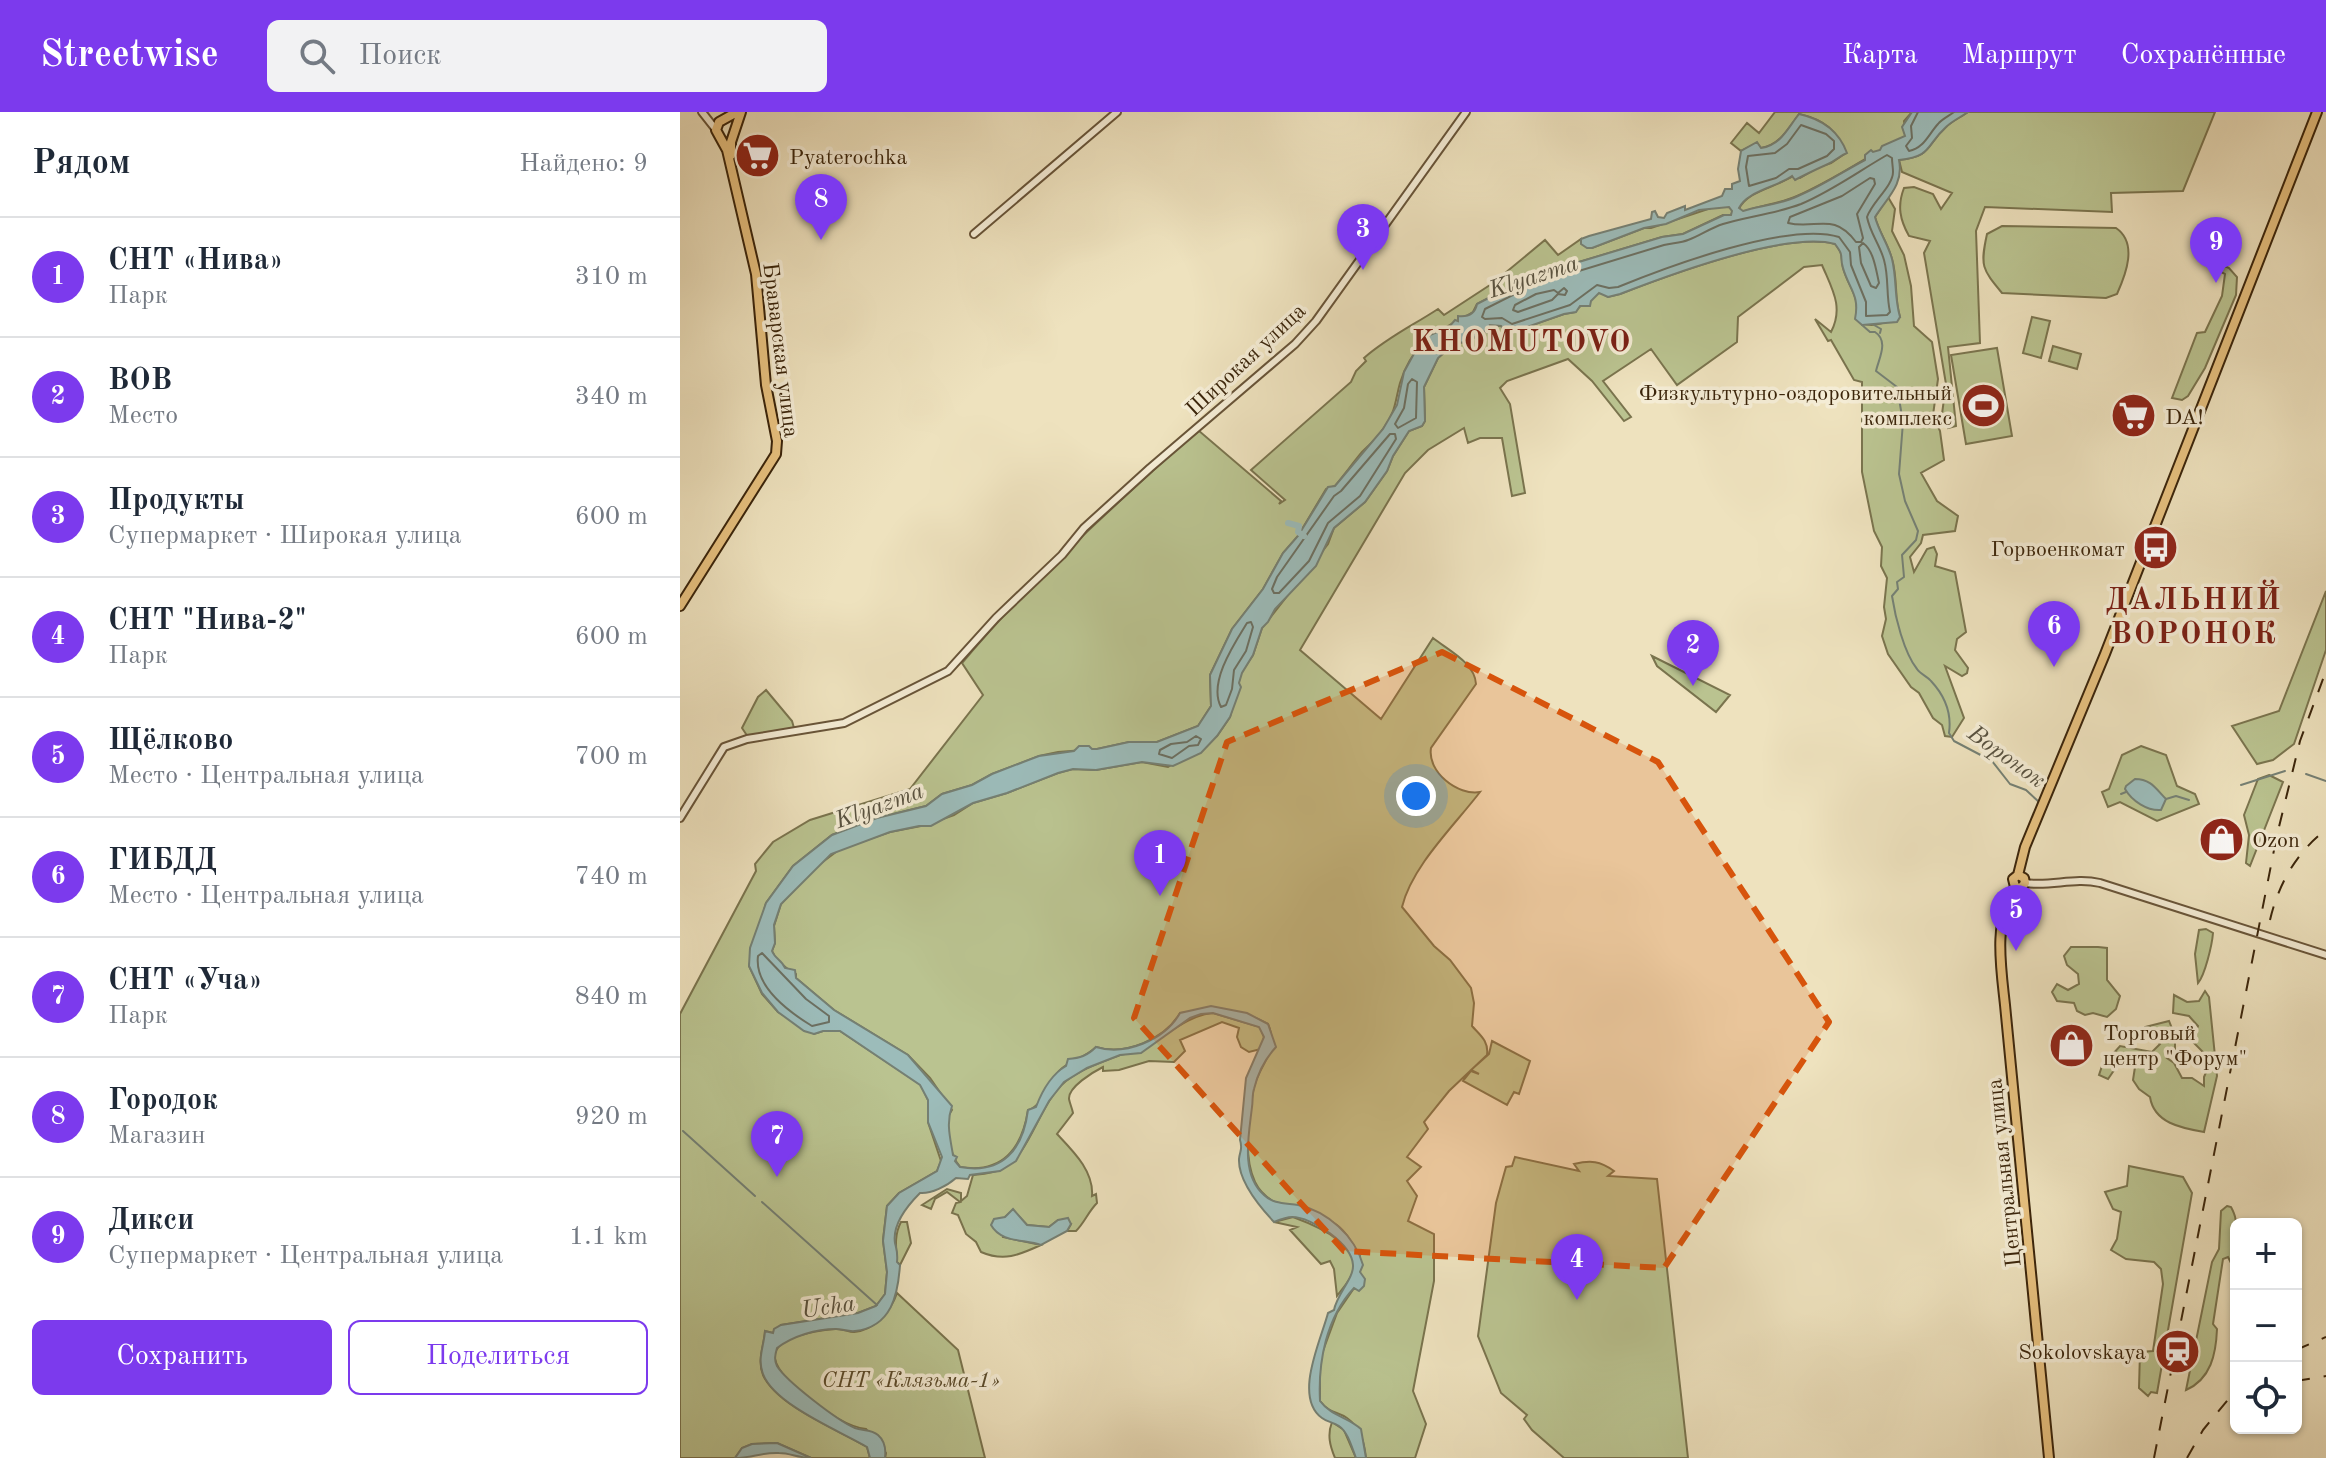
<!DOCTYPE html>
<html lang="ru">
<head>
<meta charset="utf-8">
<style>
  :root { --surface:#fff; --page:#f2f2f3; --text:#1f2937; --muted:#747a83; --line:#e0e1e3; --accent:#7c3aed }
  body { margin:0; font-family:"Old Standard TT",serif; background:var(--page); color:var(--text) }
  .controls { position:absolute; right:24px; bottom:24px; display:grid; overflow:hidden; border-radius:12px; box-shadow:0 2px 6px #0004 }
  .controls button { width:72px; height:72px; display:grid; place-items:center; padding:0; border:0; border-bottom:2px solid var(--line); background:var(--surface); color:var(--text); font:40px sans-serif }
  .you { position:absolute; left:736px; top:684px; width:28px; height:28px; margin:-20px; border:6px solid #fff; border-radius:50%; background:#1a73e8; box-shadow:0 0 0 12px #1a73e833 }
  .badge { display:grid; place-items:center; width:52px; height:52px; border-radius:50%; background:var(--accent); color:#fff; font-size:26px; font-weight:700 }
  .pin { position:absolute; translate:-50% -66px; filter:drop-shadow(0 2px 4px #0008) }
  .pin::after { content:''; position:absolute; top:42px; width:28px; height:24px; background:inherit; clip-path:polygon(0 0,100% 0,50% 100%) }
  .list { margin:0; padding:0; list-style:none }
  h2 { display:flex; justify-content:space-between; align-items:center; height:104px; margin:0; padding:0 32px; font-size:34px }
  h2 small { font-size:26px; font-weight:400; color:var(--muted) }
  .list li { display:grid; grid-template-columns:52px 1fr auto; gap:24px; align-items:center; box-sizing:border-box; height:120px; padding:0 32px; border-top:2px solid var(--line) }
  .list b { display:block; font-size:30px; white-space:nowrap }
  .list p { margin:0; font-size:26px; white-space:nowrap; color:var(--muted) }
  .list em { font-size:26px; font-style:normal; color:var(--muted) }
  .actions { display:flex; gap:16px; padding:24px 32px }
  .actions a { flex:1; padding:18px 0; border:2px solid var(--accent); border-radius:12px; text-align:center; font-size:28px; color:var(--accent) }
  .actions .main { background:var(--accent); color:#fff }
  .icon { flex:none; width:44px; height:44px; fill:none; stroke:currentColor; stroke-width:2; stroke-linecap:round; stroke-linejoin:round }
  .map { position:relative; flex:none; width:1646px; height:1346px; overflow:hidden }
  header { display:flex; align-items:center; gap:48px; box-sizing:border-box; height:112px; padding:0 40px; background:var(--accent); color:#fff }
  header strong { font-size:38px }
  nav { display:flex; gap:44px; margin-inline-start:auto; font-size:28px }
  .search { width:560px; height:72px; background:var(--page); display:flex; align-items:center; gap:20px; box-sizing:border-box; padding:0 28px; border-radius:12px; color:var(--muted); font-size:30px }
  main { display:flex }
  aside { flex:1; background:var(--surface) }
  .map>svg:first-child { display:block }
  .green { fill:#bac390; stroke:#7a744e; stroke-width:2 }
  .water { fill:#9cbcba; stroke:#758074; stroke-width:2 }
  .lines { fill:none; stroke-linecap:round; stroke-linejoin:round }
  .shore { stroke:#6c7062; stroke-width:2 }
  .stream { stroke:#758074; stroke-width:2 }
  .canal { stroke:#9cbcba; stroke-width:6 }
  .minor-casing { stroke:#685438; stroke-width:10 }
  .major-casing { stroke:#3b250b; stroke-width:12 }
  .minor { stroke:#f4ecd5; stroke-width:6 }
  .major { stroke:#e7c17f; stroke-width:8 }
  .rail { stroke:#3b250b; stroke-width:2; stroke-dasharray:14 14; stroke-linecap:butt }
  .marked { fill:#d7540c; fill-opacity:0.2; stroke:#d7540c; stroke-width:6; stroke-dasharray:16 10; stroke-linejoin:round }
  .labels { text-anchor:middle; stroke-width:7; stroke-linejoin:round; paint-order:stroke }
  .poi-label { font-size:22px; fill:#3b250b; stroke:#f4ecd5; text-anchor:start }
  .street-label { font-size:22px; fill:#3b250b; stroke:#f4ecd5 }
  .park-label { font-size:22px; font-style:italic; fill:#5b4c2c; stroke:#f4ecd5 }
  .water-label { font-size:24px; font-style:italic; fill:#585240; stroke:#f4ecd5 }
  .district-label { font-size:30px; font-weight:bold; letter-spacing:2px; fill:#7a1f14; stroke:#f4ecd5 }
</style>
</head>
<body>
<header>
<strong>Streetwise</strong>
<div class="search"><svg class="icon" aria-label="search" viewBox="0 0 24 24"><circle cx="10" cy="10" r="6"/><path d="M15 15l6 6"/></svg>Поиск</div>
<nav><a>Карта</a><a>Маршрут</a><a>Сохранённые</a></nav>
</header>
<main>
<aside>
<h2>Рядом<small>Найдено: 9</small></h2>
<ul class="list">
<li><span class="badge">1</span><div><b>СНТ «Нива»</b><p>Парк</p></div><em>310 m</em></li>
<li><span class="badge">2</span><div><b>ВОВ</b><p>Место</p></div><em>340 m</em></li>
<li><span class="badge">3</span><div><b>Продукты</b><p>Супермаркет · Широкая улица</p></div><em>600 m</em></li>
<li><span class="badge">4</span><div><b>СНТ &quot;Нива-2&quot;</b><p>Парк</p></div><em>600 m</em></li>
<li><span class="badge">5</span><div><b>Щёлково</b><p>Место · Центральная улица</p></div><em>700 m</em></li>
<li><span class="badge">6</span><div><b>ГИБДД</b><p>Место · Центральная улица</p></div><em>740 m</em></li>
<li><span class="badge">7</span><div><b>СНТ «Уча»</b><p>Парк</p></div><em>840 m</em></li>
<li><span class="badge">8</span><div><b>Городок</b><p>Магазин</p></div><em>920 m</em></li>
<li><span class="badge">9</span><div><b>Дикси</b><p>Супермаркет · Центральная улица</p></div><em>1.1 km</em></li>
</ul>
<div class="actions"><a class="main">Сохранить</a><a>Поделиться</a></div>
</aside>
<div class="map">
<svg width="1646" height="1346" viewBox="0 0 1646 1346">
  <rect width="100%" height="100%" fill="#eee2be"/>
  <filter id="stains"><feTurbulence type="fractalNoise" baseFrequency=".0025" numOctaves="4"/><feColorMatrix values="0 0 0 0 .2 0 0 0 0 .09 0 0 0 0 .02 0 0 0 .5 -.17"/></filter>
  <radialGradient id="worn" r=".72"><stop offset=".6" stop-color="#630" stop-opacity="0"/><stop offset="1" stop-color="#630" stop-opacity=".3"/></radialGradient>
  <path class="green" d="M1095,0H1232L1224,9L1226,24C1189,43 1156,67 1117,84C1100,92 1080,93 1063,100L1059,97C1067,79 1097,75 1113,64L1120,66L1139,55L1151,51L1166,41C1156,18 1145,8 1119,2C1108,17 1100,33 1081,36L1077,31L1061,39L1051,31L1067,11L1079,21Z
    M1288,0H1535L1503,79L1431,81L1432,100L1305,95L1296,119L1300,231L1268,235L1276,314L1268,316L1262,302L1266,272L1244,141L1250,129L1229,124C1220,108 1217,94 1224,76L1234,75L1253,82L1261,97L1272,81L1222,60L1219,48C1253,44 1245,34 1266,15C1272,9 1281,5 1288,0Z
    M1208,85L1215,97L1212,119L1224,143L1231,174L1234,214L1252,230L1258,267L1253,303L1260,319L1264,348L1241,361L1257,389L1278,404L1275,419L1243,423L1241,431L1230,445L1234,460L1247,437L1254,435L1257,442L1255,454L1275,460L1286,520L1277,527L1275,538L1288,556L1287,561L1282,564L1265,554L1284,606L1272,625L1265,624L1262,613L1253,606L1239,581L1231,575L1208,542L1202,524L1206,507L1204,495L1207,466L1201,454L1202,435L1194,419L1182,360V270L1174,268L1151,228L1148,229L1135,207L1151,220C1164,195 1152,177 1142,153L1124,155L1058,205L1057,230L997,273L971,237L923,269L951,305L944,309L912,269L888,247L827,269L820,276L830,292L845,381L832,384L822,326H800L788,331L784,316L748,338L725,361L620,538L701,607L753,526C768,538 795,551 796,572L751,636C747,660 778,684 800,680C774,714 732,754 722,795L754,834L770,848L791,876L794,891L792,914C800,923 809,929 807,943L769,979L744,1010L748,1017L727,1045L741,1055L727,1069L737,1084L728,1109L754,1122V1169L733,1279L746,1312L735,1346H686C684,1330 681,1316 667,1306C657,1299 650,1302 640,1289V1247L657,1201L674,1176L680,1144C673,1133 666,1118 654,1111C629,1095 590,1101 575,1070C563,1045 568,1007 573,980C577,952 601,941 588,912C553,893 538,898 500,901C485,927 445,944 416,935C404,947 391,947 379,959C369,970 362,995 348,998C342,1037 322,1062 280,1055C270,1043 262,1011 272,998L250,966L228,943L154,898L116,866V862C107,857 96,849 92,839L95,831L94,814L101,792L136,755L160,737L210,720L246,713L274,703L293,691L327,681L378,661L393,657L416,658L462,650L488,655L537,624L550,605L561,561L573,543L582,516L648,432L654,416L685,390L707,359L713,344L729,319L742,314L745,309L744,275L758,246L775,231L788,230L803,219L812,221L809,213L821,214L827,222L884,202L895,200C901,191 912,188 919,180L928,185L940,182C989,163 1107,119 1155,132C1165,145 1160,143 1163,156C1169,177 1180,183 1176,207C1189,219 1205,210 1220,205C1214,185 1218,167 1212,147C1208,132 1199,120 1195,105Z
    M1034,95H1049L1053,99L1051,103H1043L1003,122L982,125L849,165L797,192L793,200C759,220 734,227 720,271C715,289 716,300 703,317C698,326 689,333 682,340C673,351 664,363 655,374L646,377L618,424L603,441L583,477L552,517L530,563L531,594L518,614L477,630H449L417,637L378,640L359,644L312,662L292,673L262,682L246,694L197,706L152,723L113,754L86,791L69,854L82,882L98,900L134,922L143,919H160L241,973L248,988V1010L261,1049L257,1059L219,1081L207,1094L203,1128L207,1160L205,1182L196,1194L178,1201L101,1213L93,1221L85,1219C84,1234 77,1248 83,1263C97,1294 159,1318 187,1335L190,1346H131L97,1331L72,1332L62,1336L55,1346H0V902L76,759L75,752L93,730L130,708L230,677L303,583L282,551C353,466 436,392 518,318L601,389L599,392L605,388L571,358L671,270L676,259L686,249L684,246C708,225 732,214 758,197L764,203L813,171L865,128L878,143L901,127L902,132L912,136L964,116H971Z
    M1322,114L1436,116C1458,131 1446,162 1437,182L1426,186L1322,181C1302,157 1300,154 1307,122Z
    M1536,150L1549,156L1557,165L1556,183L1525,256L1508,284L1502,288L1492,286L1517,221L1525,220L1542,184L1545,162L1534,156Z
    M1352,205L1370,209L1361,246L1343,241Z
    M1373,234L1401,242L1397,257L1369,249Z
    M1317,236L1332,324L1286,332L1271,243Z
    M1646,479V538L1614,632L1593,648L1577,652L1552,614L1599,599Z
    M972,544L1050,583L1036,600L977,554Z
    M86,578L112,609L114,616L68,625L62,616L78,585Z
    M1461,634L1486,643L1497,674L1515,682L1519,692L1477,709L1440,690L1428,695L1422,680L1429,677L1442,643Z
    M1589,663L1603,670L1570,754L1566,751L1569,723L1564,703L1578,667Z
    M1526,817L1533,821C1532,833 1525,863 1518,871L1515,842L1519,818Z
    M1418,835L1427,836V868L1440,884L1436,897L1427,905L1413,901L1405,903L1397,899L1394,891L1377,889L1372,880L1377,872L1388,878L1399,872L1398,862L1387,853L1384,844L1391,835Z
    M1525,879L1529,885L1537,964L1524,1020C1501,1016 1474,1011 1470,985L1459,977L1453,968L1455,955L1445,950L1437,954L1428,967L1419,963L1422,954L1440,934L1472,940L1480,932L1477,927L1464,924L1465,915L1489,909L1495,924V938L1487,946L1494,951L1502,966H1512L1524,974V965L1530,951L1524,941L1512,929L1518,914L1509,904L1493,901L1494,883L1507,890L1519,889Z
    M533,901L580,915L584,925L581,937L569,940L561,935L557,925L559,916L542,910L500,928L505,939L494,950L469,949L439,958L423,959V955C413,960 388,975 389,987C390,992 392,996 393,1001L377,1022C393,1039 414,1059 412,1084L416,1082L417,1091C408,1100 405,1110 396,1119H387L391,1112L378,1108L369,1115L347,1113L333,1098L325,1105L323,1125L361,1133C339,1143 324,1150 301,1140L296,1130L286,1122L278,1103L272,1101L276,1091L280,1090L267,1080L255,1087L251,1097L242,1093L267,1077L281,1081V1089L287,1084L293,1063C302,1062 314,1061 322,1057C352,1041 358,992 386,969C401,957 422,950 440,943C447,941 452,942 458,939C483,927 506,903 533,901Z
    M812,929L850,949L839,982L834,980L827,993L783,969L791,959L799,962L791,958L809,942Z
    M835,1045L899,1059L894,1052C911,1048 920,1049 934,1059L928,1064L977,1067L1008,1346H884L852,1318L844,1307L847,1303L821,1281L798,1224L816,1091L826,1055L832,1054Z
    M1449,1054L1503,1065L1512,1081L1477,1281L1471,1280L1468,1284L1459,1276L1460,1240L1473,1239L1483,1172L1481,1157L1474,1150L1446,1147L1431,1138L1437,1127L1441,1100L1433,1097L1425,1080L1447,1074Z
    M1547,1094L1551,1095C1560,1112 1553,1111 1553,1127C1553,1136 1556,1143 1555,1153H1552L1548,1145L1543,1147L1533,1212L1537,1217C1536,1242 1531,1267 1506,1278L1532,1150L1539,1137L1541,1099Z
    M613,1105C632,1112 677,1130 674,1156C672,1167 663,1176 657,1184L654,1157L650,1149L641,1152L610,1118L617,1115L594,1110Z
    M221,1110H227L231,1131L220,1153L217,1150C216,1136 214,1123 221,1110Z
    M217,1181L278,1238L305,1346H205L206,1341L186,1317C168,1315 146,1300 132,1288C121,1279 98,1263 95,1247C91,1225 139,1218 155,1217C162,1216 168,1220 174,1220C195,1218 211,1199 217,1181Z
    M652,1310L664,1318L676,1346H655C650,1334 647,1323 652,1310Z"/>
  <path class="water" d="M1232,0H1288C1281,5 1272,9 1266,15C1245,34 1253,44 1219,48C1224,72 1208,85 1195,105C1199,120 1208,132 1212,147C1217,167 1214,185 1220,205L1217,210L1182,213L1175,207C1180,183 1169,177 1163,156C1159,143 1165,145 1155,132C1107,119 989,163 940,182L928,185L919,181L911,189L910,194H900L896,200L884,202L827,222L821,214L810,213L812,222L803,219L788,230L775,231L758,246L744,275L745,309L742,314L729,319L713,344L707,359L685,390L654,416L636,454L595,497L588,510L582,516L573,543L562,561L559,571L561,575L550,605L537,624L521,641L493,654L462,650L416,658L393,657L378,661L327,681L293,691L251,714H239L210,720L151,742L101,792L94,813L95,831L92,839C95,847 102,848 105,856L115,858L116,866L154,898L228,943L272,994C266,1011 270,1025 273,1043L277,1045L275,1049L280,1055C323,1063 343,1037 348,998L356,995C362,979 372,962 386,954L388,947C400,946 407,944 416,935C445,944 485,928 500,901L531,894L567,901L588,912L596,935C586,946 578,960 574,977C572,983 573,989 572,995C569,1022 560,1062 584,1083C593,1092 606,1091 618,1093C647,1099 675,1124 683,1153L680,1160L685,1167L684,1174L679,1179L674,1176C646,1206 638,1250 640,1289C651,1304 668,1305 681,1317L686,1346H676C672,1336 668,1320 659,1314C653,1310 647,1310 642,1306C613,1285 641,1228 648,1201L654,1198C657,1182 674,1166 673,1153C672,1132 632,1105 612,1105C607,1105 599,1108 594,1110C580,1095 558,1069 559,1047C560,1038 563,1037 560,1028L566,966L584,925L579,915L533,901L521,902L510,906L461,941L440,943L407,956L384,970L369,989L336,1049L320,1059L290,1063L288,1067L276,1066C267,1074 251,1082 240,1081C228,1093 212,1112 215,1131C217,1139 218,1141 217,1150L220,1153C218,1182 212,1215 175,1219C169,1220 162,1217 156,1217C136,1217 113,1224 97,1236C95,1243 94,1248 97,1254C106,1269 158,1309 175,1316C182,1319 191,1317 198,1323C205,1329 206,1338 205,1346H190L187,1335C160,1319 95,1293 83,1262C77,1247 84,1234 85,1219L93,1221L94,1217L101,1213L178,1201L196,1194L205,1182L207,1160L203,1129L207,1094L219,1081L257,1059L262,1045L248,1010V988L240,973L160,919H143L134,922L124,919L98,900L82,881L69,854L70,836L86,791L113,754L152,723L197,706L246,694L262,682L292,673L312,662L359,644L394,639L399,634H409L412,637H417L449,630H477L518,614L531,594L530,563L552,517L583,477L603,441L618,424L648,375L655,374L703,317L717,293L724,260L736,238L750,223L769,215L775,208L778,209V204C787,205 795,202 797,192L849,165L982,125L1003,122L1044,103H1051L1052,99L1049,95L1019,98L986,112L964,116L912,136H907L901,132V127L909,124L971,107L972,100L975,99L978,105L984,106L987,101L1005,94V98L1042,84L1045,77H1052V72L1060,69L1058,57L1061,39L1077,30L1081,36C1101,33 1107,17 1119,2C1142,7 1159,19 1167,41C1159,44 1155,49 1148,52C1137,57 1126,62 1115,68L1112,64C1097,75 1067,79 1059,96L1063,99C1080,94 1101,92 1118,84C1142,74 1162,60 1185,48V43L1191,38L1193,40L1200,38L1202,34L1225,24L1222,15Z
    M1455,667C1471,667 1476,677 1486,687L1481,698C1467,699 1452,689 1445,677L1446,674Z
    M333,1097L347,1113L369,1115L378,1108L388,1106L391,1112L387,1119L361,1133C344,1127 321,1131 311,1113L314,1107L325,1105Z
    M97,1331L131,1346C119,1346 110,1341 99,1341C83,1340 71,1346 55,1346L62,1336L72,1332Z"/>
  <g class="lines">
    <path class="shore" d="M1238,0L1231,14L1232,26L1226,34L1229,39C1244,36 1248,23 1258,12C1262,7 1269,4 1274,0
      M1121,13L1146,22L1154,29V37L1147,44L1118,57H1109L1096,66L1069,74L1066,55L1068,44L1095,41L1107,32Z
      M1207,43L1212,46C1212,51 1213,55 1213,60C1213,74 1192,90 1187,105C1190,121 1200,133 1204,148C1209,166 1206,182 1210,200L1207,203L1186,204V190L1171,153L1170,140L1159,125C1109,109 987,155 938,175L929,176L917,173L890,193L832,212L822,206L805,207L802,205L805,197L853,173L984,133C992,131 1001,131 1008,128C1020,124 1030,116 1043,112C1066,105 1098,101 1121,92C1152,79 1179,59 1207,43Z
      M1190,66L1194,67L1195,72L1177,102L1183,126L1181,130H1176C1153,99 1136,118 1108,111L1110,105L1162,84Z
      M1183,131C1194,139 1196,158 1199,171L1196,176L1191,174L1181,151L1179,135Z
      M884,176L887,179L885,183L878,182L872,188L838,200L833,198L835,193L856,182L874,178L878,181Z
      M732,267L737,270L736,306L718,316L715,312L724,296L728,272Z
      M710,322H715L716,327L680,384L648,411L629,449L599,481H594L592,477L597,465L654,384L661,379Z
      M571,510L573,515L566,539L554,558L552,577L546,593L541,595C528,571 554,532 567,511Z
      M516,624L521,627L518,633L509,634L492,646L479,642L480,638L491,632L507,630Z
      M82,841L126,887L149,904V910L132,914C109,900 74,875 78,844Z"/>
    <path class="stream" d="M1182,213L1190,220H1195C1209,229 1199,246 1196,259L1217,275L1223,310L1219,362L1225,389L1238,419L1236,428L1222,443L1224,465L1217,470L1218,477L1212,484C1215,504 1224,541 1237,557C1240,562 1247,564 1251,569C1265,584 1272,600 1269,621L1274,629L1312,649L1330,672L1346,678L1359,690
      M1194,213L1201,217L1200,221
      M1626,662L1646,669
      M1561,673L1605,659
      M1441,682L1446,680
      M1486,687L1496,684L1509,688
      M3,1019L75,1084
      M82,1090L197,1193"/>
    <path class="canal" d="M608,411L619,414L618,420L624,424"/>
    <defs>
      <path id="minor" d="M22,0L37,19
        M294,122L437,0
        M0,706L44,635L67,627L164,611L268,559L316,506L382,443L404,416L470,356L615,232L636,209L786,0
        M1345,771C1371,775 1394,765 1420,771L1646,843"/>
      <path id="major" d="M51,43V30L61,0
        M0,494L96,342L97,329L86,273L76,162L47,38L36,18L39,10L57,0
        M1335,775L1341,776L1345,771L1344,766L1338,763
        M1369,1346L1325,893C1321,855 1313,810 1335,775L1333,767L1338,763L1345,735L1425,542L1637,0"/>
    </defs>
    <use href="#minor" class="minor-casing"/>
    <use href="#major" class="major-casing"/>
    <use href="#minor" class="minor"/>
    <use href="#major" class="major"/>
    <path class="rail" d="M1590,808C1598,773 1617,739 1646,718
      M1616,1238L1646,1225
      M1616,1269L1646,1264
      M1474,1346L1597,723L1620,629L1646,559
      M1507,1346L1523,1318L1556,1278"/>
  </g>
  <path class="marked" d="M762,540L978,650L1149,910L984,1156L664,1139L454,906L547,630Z"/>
  <defs>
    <symbol id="supermarket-disc" viewBox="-11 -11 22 22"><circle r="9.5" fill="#8f2418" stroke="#f4ecd5"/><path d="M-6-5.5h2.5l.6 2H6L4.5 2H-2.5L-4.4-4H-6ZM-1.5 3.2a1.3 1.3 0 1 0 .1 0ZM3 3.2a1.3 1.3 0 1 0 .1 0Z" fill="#fff"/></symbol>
    <symbol id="stadium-disc" viewBox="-11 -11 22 22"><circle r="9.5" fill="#8f2418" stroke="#f4ecd5"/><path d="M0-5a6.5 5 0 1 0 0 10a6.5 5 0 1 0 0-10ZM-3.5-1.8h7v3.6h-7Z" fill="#fff"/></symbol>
    <symbol id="bus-disc" viewBox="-11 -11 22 22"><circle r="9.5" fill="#8f2418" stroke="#f4ecd5"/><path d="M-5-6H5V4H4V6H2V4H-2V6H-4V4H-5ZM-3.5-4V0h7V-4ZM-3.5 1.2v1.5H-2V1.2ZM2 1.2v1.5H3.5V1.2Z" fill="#fff"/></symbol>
    <symbol id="shop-disc" viewBox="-11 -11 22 22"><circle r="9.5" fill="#8f2418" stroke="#f4ecd5"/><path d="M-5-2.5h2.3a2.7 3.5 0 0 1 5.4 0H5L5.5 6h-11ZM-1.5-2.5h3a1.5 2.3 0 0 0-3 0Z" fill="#fff"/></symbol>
    <symbol id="station-disc" viewBox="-11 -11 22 22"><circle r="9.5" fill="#8f2418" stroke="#f4ecd5"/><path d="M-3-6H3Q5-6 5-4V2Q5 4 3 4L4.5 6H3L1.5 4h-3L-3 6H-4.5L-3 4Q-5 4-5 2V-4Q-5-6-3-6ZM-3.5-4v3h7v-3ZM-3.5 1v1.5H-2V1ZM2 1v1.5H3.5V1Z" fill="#fff"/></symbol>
  </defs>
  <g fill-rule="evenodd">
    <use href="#supermarket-disc" x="52" y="18" width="51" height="51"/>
    <use href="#stadium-disc" x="1278" y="268" width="51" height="51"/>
    <use href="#supermarket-disc" x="1428" y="278" width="51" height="51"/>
    <use href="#bus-disc" x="1450" y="410" width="51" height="51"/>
    <use href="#shop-disc" x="1516" y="702" width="51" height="51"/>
    <use href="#shop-disc" x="1366" y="908" width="51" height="51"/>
    <use href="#station-disc" x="1472" y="1214" width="51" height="51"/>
  </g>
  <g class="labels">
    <g class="poi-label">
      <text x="109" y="52">Pyaterochka</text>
      <text x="1272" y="288" text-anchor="end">Физкультурно-оздоровительный<tspan x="1272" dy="25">комплекс</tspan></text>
      <text x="1485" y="312">DA!</text>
      <text x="1445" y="444" text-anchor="end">Горвоенкомат</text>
      <text x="1572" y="735">Ozon</text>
      <text x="1423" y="928">Торговый<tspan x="1423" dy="25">центр "Форум"</tspan></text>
      <text x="1466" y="1247" text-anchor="end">Sokolovskaya</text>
    </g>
    <g class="street-label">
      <text transform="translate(102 238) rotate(83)" y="8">Браварская улица</text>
      <text transform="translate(565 247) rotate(-43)" y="8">Широкая улица</text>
      <text transform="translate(1323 1061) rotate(-96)" y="8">Центральная улица</text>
    </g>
    <g class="park-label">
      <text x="231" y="1275">СНТ «Клязьма-1»</text>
    </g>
    <g class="water-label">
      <text transform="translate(853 164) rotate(-18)" y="8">Klyazma</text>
      <text transform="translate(1327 644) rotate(36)" y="8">Воронок</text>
      <text transform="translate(199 693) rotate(-20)" y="8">Klyazma</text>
      <text transform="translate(148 1194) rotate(-8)" y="8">Ucha</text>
    </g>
    <g class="district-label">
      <text x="842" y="239">KHOMUTOVO</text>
      <text x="1514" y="497">ДАЛЬНИЙ<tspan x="1514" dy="34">ВОРОНОК</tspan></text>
    </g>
  </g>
  <rect width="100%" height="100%" filter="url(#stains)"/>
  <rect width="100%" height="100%" fill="url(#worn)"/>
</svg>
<div class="controls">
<button>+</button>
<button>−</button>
<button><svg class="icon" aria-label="locate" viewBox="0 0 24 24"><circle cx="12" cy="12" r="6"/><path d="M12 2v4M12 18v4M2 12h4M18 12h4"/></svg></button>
</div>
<div class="you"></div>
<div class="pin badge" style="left:480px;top:784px">1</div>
<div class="pin badge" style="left:1013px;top:574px">2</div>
<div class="pin badge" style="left:683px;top:158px">3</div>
<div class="pin badge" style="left:897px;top:1188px">4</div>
<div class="pin badge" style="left:1336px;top:839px">5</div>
<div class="pin badge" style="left:1374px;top:555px">6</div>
<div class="pin badge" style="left:97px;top:1065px">7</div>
<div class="pin badge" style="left:141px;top:128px">8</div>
<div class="pin badge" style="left:1536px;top:171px">9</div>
</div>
</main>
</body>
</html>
